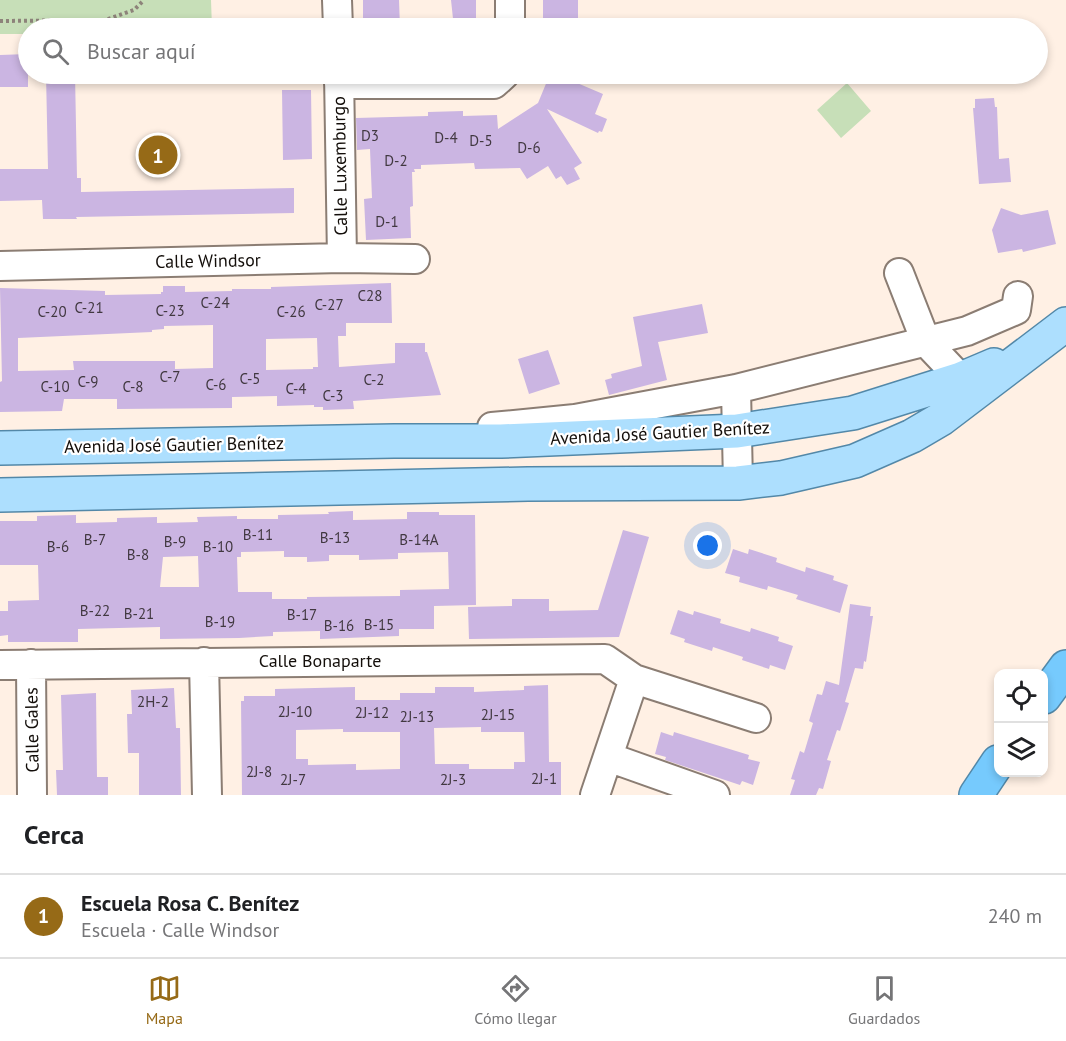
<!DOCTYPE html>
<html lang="es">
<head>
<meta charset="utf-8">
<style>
  :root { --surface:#fff; --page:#f2f2f2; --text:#202124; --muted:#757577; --line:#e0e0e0; --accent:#966a17 }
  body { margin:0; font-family:"PT Sans",sans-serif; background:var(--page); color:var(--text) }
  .controls { position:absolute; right:18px; bottom:18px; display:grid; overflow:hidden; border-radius:12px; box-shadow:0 3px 9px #0003 }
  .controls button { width:54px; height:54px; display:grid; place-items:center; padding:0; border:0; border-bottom:2px solid var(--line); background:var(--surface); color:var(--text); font:30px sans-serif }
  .you { position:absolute; left:708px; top:546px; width:21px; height:21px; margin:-15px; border:4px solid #fff; border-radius:50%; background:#1a73e8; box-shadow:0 0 0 9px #1a73e833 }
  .badge { display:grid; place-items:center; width:39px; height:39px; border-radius:50%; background:var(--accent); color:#fff; font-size:20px; font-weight:700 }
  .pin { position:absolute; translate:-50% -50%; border:3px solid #fff; box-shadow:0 2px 6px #0006 }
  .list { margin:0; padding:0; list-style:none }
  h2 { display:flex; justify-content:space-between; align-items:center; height:78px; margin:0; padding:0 24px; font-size:26px }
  h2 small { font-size:20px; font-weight:400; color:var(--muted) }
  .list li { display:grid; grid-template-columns:39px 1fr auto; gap:18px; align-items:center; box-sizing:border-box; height:84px; padding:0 24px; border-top:2px solid var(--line) }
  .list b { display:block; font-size:22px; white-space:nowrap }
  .list p { margin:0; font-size:20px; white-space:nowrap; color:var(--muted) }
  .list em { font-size:20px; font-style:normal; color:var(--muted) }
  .icon { flex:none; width:33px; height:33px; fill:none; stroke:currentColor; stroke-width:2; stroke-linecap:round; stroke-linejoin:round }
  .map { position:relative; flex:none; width:1066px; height:795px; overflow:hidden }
  .search { position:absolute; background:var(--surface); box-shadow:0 3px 9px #0003; left:18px; right:18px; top:18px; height:66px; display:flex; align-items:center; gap:15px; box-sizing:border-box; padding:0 21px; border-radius:33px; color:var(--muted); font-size:22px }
  .sheet { height:162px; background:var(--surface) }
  nav { display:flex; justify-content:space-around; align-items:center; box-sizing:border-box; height:84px; border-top:2px solid var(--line); background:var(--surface); font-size:16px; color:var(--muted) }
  nav a { display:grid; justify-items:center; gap:3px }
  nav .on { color:var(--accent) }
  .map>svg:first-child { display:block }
  .green { fill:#c7dfb8 }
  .building { fill:#cbb5e2; fill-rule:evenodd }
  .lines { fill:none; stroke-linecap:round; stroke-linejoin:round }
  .minor-casing { stroke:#8b7d73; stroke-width:32 }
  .major-casing { stroke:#5388a8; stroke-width:36 }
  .highway-casing { stroke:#5388a8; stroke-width:36 }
  .path { stroke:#8d837a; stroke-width:4; stroke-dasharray:3 3; stroke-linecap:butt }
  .minor { stroke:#fff; stroke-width:28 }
  .major { stroke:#addffe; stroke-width:33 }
  .highway { stroke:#76cafd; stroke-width:33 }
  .labels { text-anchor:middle; stroke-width:4.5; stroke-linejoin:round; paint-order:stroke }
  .number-label { font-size:15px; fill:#413840 }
  .street-label { font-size:18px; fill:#130e0a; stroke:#fff }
</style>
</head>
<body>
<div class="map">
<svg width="1066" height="795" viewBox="0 0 1066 795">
  <rect width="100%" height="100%" fill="#fff0e4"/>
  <path class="green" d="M0,0H211L212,28H28V34H0Z
    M847,83L871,111L841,138L817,110Z"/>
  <path class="building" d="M363,0H399L400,28H363Z
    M451,0H476V20H471V28H454Z
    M543,0H578V23L543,24Z
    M28,54V87H0V55Z
    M46,74H75L77,178H81V192L294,188V213L76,217L77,219H43L42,200L0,201V169H48Z
    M550,74H556L603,94L595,114L607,119L602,132L599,131L598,133L547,109L582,163L574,168L580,179L567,185L561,176L556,179L548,166L527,179L520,168L475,169L474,163L421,165V169H414L415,172H412L413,206L410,207L411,238L366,240L364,199L372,198L370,149L357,150L356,118L428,116V112L463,111V116L497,115L498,129L538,103Z
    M282,90H311L312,159L283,160Z
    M994,98L995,107H997L999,159L1009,158L1011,182L979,184L973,108H975V99Z
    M1001,208L1021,215L1048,210L1056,244L1023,252L1022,249L998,253L992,230Z
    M391,283L392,323H346V336H338L339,367L395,363V343H425V352H427L441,395L353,401L354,409L323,410V407H314V405L277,406V396L232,397V408L117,409V399H64L62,411L0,412V382L2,381L0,288L105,291V295L161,294V292H163V286H185V292L232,291V289H271V287ZM213,325V368L175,369V361H73L74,370L18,371V338L152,332V330L164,329V326ZM317,338L318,367H313V369L266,370V339Z
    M702,304L708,333L658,342L667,380L609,395L605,380L612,378L611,374L642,366L633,317Z
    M548,350L560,384L529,394L518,359Z
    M353,511V520L407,519V512H439V515H475L476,605L434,606V629H399V636L320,639V631L273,632V636L239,638L160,639V627L78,629V642H8V635L0,636V611H8V601L39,600L38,565H0V521H37V516L76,515V523L117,522V518L157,517V523L198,522L197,517L237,516V519H278V515L329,514L328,512ZM284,551V557H307V562L329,561V555H359V560L398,559V553L448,552L449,589L400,590V596L307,597V599H272V592H238L237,557H241V552ZM198,556L199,587H160L163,557Z
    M623,530L649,537L619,637L469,639L468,607L512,606V599H549V611L598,610Z
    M733,549L748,554L749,549L777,558L776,562L805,572L806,567L834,576L833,580L848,585L840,613L796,599L798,595L768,586L767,590L739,582L740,577L725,573Z
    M850,604L871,607L870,616H873L866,662L864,661L863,669L855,668L845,702L849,703L840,731L837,730L827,760L831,761L823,789L819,788L816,795H790L795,780L791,779L800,751L804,753L813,723L809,721L817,694L822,695L826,681L839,685Z
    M678,610L693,615L694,611L721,619L720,623L750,632L751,628L779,637L778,641L793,646L785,670L770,665L769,669L742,660L743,657L713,647L712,651L684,642L685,639L670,634Z
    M548,685L549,762H561V795H242L241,701H244V696H275V689L355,687V700H400V693H435V687H474V692L524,690V686ZM481,727V732H524L525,762H514V769H469V764H435L434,728ZM343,729V732H400V769L356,770V764L308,765V759H296V730Z
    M174,688L176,728H180L181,795H139V753H128L127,714H132L131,690Z
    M96,693L97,777H108V795H57L56,770H63L61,695Z
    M661,732L673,736L674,732L749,755L748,759L760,762L753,785L742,781L740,785L665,760L666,757L655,754Z"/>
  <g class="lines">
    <defs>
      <path id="minor" d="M337,0L338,28
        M510,0V28
        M339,74L342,258
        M339,84H494L505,74
        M0,266L342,258L415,259
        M899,273L926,342L961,379
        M736,389L738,483
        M492,427L575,419L736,389L967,331L1016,310L1018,296
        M204,662L207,795
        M31,664L32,795
        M0,665L605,659L634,679L756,718
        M608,757L715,795
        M595,795L634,679"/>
      <path id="major" d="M0,448L394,441H501L737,431L853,413L961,379L994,365
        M0,495L528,484L738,483L781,478L855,461L912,436L941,419L1066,324"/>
      <path id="highway" d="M1044,697L1066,667
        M976,795L998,762"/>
    </defs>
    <use href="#minor" class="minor-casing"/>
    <use href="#major" class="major-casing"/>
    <use href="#highway" class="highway-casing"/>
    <path class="path" d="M0,21L105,20L134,10L144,0"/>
    <use href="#minor" class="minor"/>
    <use href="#major" class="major"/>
    <use href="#highway" class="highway"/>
  </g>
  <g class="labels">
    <g class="number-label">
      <text x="370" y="141">D3</text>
      <text x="446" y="143">D-4</text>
      <text x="481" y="146">D-5</text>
      <text x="529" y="153">D-6</text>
      <text x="396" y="166">D-2</text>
      <text x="387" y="227">D-1</text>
      <text x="370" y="301">C28</text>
      <text x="215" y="308">C-24</text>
      <text x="329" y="310">C-27</text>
      <text x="89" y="313">C-21</text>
      <text x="170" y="316">C-23</text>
      <text x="52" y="317">C-20</text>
      <text x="291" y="317">C-26</text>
      <text x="170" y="382">C-7</text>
      <text x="250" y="384">C-5</text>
      <text x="374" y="385">C-2</text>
      <text x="88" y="387">C-9</text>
      <text x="216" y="390">C-6</text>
      <text x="55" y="392">C-10</text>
      <text x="133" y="392">C-8</text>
      <text x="296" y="394">C-4</text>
      <text x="333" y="401">C-3</text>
      <text x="258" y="540">B-11</text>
      <text x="335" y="543">B-13</text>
      <text x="95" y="545">B-7</text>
      <text x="419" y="545">B-14A</text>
      <text x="175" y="547">B-9</text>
      <text x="58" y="552">B-6</text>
      <text x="218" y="552">B-10</text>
      <text x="138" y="560">B-8</text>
      <text x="95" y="616">B-22</text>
      <text x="139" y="619">B-21</text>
      <text x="302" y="620">B-17</text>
      <text x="220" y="627">B-19</text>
      <text x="379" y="630">B-15</text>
      <text x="339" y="631">B-16</text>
      <text x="153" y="707">2H-2</text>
      <text x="295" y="717">2J-10</text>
      <text x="372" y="718">2J-12</text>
      <text x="498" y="720">2J-15</text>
      <text x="417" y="722">2J-13</text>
      <text x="259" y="777">2J-8</text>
      <text x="544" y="784">2J-1</text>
      <text x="293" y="785">2J-7</text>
      <text x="453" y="785">2J-3</text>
    </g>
    <g class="street-label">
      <text transform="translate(340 166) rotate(-91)" y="6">Calle Luxemburgo</text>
      <text transform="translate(208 261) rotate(-1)" y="6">Calle Windsor</text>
      <text transform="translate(660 433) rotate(-3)" y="6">Avenida José Gautier Benítez</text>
      <text transform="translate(174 445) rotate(-1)" y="6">Avenida José Gautier Benítez</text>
      <text x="320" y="667">Calle Bonaparte</text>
      <text transform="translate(32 730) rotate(-91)" y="6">Calle Gales</text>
    </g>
  </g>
</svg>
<div class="controls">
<button><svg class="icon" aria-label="locate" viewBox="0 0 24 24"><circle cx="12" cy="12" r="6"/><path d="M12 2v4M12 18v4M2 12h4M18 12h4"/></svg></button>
<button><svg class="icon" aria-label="layers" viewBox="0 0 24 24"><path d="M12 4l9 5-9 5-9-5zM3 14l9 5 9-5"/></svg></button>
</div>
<div class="you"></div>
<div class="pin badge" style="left:158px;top:155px">1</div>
<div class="search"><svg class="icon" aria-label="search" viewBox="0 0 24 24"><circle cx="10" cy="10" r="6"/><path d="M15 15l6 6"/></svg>Buscar aquí</div>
</div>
<section class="sheet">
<h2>Cerca<small></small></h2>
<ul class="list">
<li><span class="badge">1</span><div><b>Escuela Rosa C. Benítez</b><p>Escuela · Calle Windsor</p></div><em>240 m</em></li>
</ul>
</section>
<nav>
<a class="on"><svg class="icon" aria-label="map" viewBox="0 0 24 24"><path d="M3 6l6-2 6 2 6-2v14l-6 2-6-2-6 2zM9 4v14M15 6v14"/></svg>Mapa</a>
<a><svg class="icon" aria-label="directions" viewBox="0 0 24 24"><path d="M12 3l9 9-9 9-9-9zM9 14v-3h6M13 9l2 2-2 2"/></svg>Cómo llegar</a>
<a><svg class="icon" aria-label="saved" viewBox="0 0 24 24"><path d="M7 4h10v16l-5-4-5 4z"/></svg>Guardados</a>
</nav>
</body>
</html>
